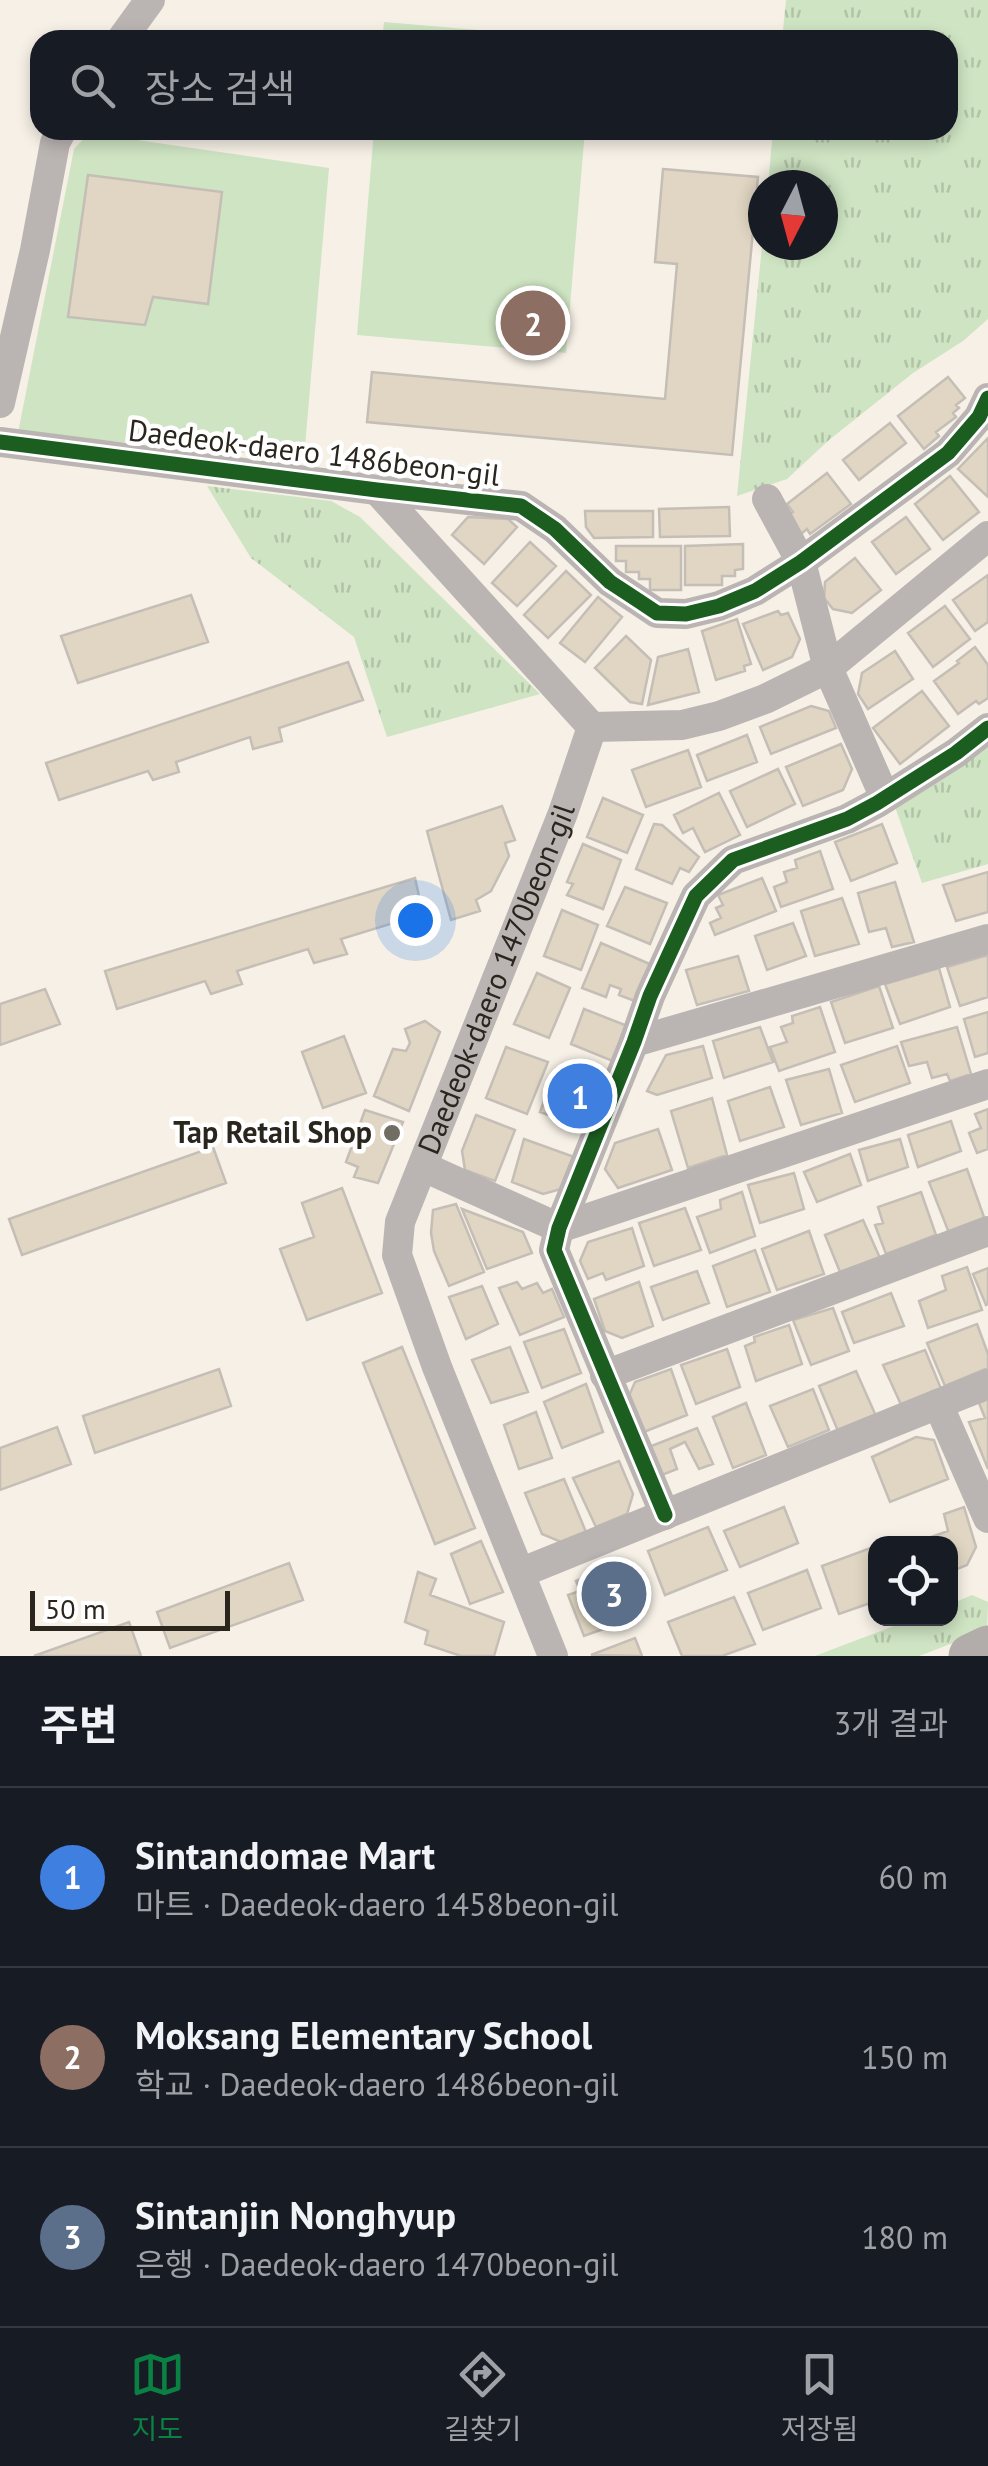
<!DOCTYPE html>
<html lang="ko">
<head>
<meta charset="utf-8">
<style>
  :root { --surface:#171b24; --page:#20242c; --text:#f1f3f6; --muted:#9ea1a6; --line:#363941; --accent:#0b8043 }
  body { margin:0; font-family:"PT Sans","Noto Sans KR",sans-serif; background:var(--page); color:var(--text) }
  .controls { position:absolute; right:30px; bottom:30px; display:grid; overflow:hidden; border-radius:20px; box-shadow:0 5px 15px #0003 }
  .controls button { width:90px; height:90px; display:grid; place-items:center; padding:0; border:0; border-bottom:2px solid var(--line); background:var(--surface); color:var(--text); font:50px sans-serif }
  .compass { position:absolute; left:748px; top:170px; width:90px; height:90px; border-radius:50%; background:var(--surface); box-shadow:0 5px 15px #0003; rotate:186deg }
  .scale { position:absolute; left:30px; bottom:25px; width:200px; box-sizing:border-box; padding-left:10px; border:5px solid #2b261d; border-top:0; font-size:28px; line-height:35px; white-space:nowrap; color:#2b261d; -webkit-text-stroke:8px #fff; paint-order:stroke }
  .you { position:absolute; left:415px; top:920px; width:35px; height:35px; margin:-25px; border:8px solid #fff; border-radius:50%; background:#1a73e8; box-shadow:0 0 0 15px #1a73e833 }
  .badge { display:grid; place-items:center; width:65px; height:65px; border-radius:50%; background:var(--accent); color:#fff; font-size:32px; font-weight:700 }
  .pin { position:absolute; translate:-50% -50%; border:5px solid #fff; box-shadow:0 2px 10px #0006 }
  .list { margin:0; padding:0; list-style:none }
  h2 { display:flex; justify-content:space-between; align-items:center; height:130px; margin:0; padding:0 40px; font-size:42px }
  h2 small { font-size:32px; font-weight:400; color:var(--muted) }
  .list li { display:grid; grid-template-columns:65px 1fr auto; gap:30px; align-items:center; box-sizing:border-box; height:180px; padding:0 40px; border-top:2px solid var(--line) }
  .list b { display:block; font-size:38px; white-space:nowrap }
  .list p { margin:0; font-size:32px; white-space:nowrap; color:var(--muted) }
  .list em { font-size:32px; font-style:normal; color:var(--muted) }
  .icon { flex:none; width:55px; height:55px; fill:none; stroke:currentColor; stroke-width:2; stroke-linecap:round; stroke-linejoin:round }
  .map { position:relative; flex:none; width:988px; height:1656px; overflow:hidden }
  .search { position:absolute; background:var(--surface); box-shadow:0 5px 15px #0003; left:30px; right:30px; top:30px; height:110px; display:flex; align-items:center; gap:25px; box-sizing:border-box; padding:0 35px; border-radius:30px; color:var(--muted); font-size:38px }
  .sheet { height:670px; background:var(--surface) }
  nav { display:flex; justify-content:space-around; align-items:center; box-sizing:border-box; height:140px; border-top:2px solid var(--line); background:var(--surface); font-size:28px; color:var(--muted) }
  nav a { display:grid; justify-items:center; gap:5px }
  nav .on { color:var(--accent) }
  .map>svg:first-child { display:block }
  .grass { fill:url(#grass-tufts) }
  .pitch { fill:#cee4c2 }
  .building { fill:#e1d6c3; stroke:#c4beb6; stroke-width:2.5 }
  .lines { fill:none; stroke-linecap:round; stroke-linejoin:round }
  .street { stroke:#bab4b3; stroke-width:30 }
  .primary { stroke:#b2adaa; stroke-width:45 }
  .cycleway-casing { stroke:#fff; stroke-width:21 }
  .cycleway { stroke:#1b5e20; stroke-width:15 }
  .poi-dot { fill:#726d63; stroke:#fff; stroke-width:4 }
  .labels { text-anchor:middle; stroke-width:9; stroke-linejoin:round; paint-order:stroke }
  .street-label { font-size:30px; fill:#2b261d; stroke:#fff }
  .poi-label { font-size:30px; font-weight:bold; fill:#2b261d; stroke:#fff; text-anchor:end }
</style>
</head>
<body>
<div class="map">
<svg width="988" height="1656" viewBox="0 0 988 1656">
  <defs>
    <pattern id="grass-tufts" width="24" height="20" patternUnits="userSpaceOnUse" patternTransform="scale(2.5)"><rect width="24" height="20" fill="#cee4c2"/><path d="M3 7l-1-3M5 7V3M7 7l1-3M15 17l-1-3M17 17v-4M19 17l1-3" fill="none" stroke="#b1c3a6"/></pattern>
  </defs>
  <rect width="100%" height="100%" fill="#f6f0e6"/>
  <path class="grass" d="M786,0H988V319L963,341L913,373L829,440L787,479L737,496L763,236V245H823V185H768L773,130H948V40H782Z
    M207,486L331,501L360,517L540,694L387,737L354,637L251,558Z
    M988,746V864L922,883L895,807Z
    M972,1595L988,1602L987,1630L919,1656H815L912,1619L950,1618L951,1604Z"/>
  <path class="pitch" d="M384,22L593,40H382Z
    M374,130H585L566,353L357,335Z
    M89,133L329,168L304,458L18,433L74,149Z"/>
  <path class="building" d="M663,169L758,177L732,455L367,422L372,372L665,399L677,264L655,262Z
    M88,175L222,192L208,304L153,297L145,325L68,317Z
    M948,377L965,398L956,405L959,408L953,413L956,417L936,432L939,436L924,449L898,416Z
    M890,423L906,443L859,480L843,460Z
    M988,438V497L958,469Z
    M827,473L851,504L810,534L807,529L801,534L787,516L793,512L787,504Z
    M950,476L979,512L943,540L915,504Z
    M729,507L730,536L660,537L659,509Z
    M585,511H653V537L594,538L586,527Z
    M468,517L508,519L517,527L484,564L452,535Z
    M906,517L930,549L896,574L872,542Z
    M530,542L556,566L517,606L492,583Z
    M743,544V569L735,570V576H722V585H685V546Z
    M616,546H681V590H650V579H639V572H626V561H616Z
    M855,558L881,590L852,613L833,609L824,598L825,582Z
    M566,571L591,595L548,638L524,615Z
    M988,575V622L975,631L953,600Z
    M191,595L208,642L78,683L61,636Z
    M598,597L622,617L585,662L560,643Z
    M945,606L970,639L933,667L908,633Z
    M778,611L781,615L788,613L800,639L792,657L763,670L743,624Z
    M737,619L751,664L744,666L745,671L716,680L702,631Z
    M626,636L651,660L642,704L630,702L595,668Z
    M975,647L988,665V698L979,704L976,701L958,714L934,681L959,663L957,661Z
    M688,649L699,692L648,705L658,657Z
    M895,651L913,679L868,709L858,694L862,673Z
    M348,662L363,700L279,728L282,741L253,749L250,737L176,762L179,772L153,780L148,771L59,800L46,763Z
    M922,691L949,726L900,764L873,728Z
    M811,706L829,711L836,728L771,754L760,727Z
    M747,735L757,762L707,781L697,755Z
    M841,744L852,769L843,790L803,806L786,767Z
    M688,750L701,787L646,807L632,770Z
    M778,769L795,804L747,827L730,791Z
    M719,793L740,835L705,852L693,828L683,833L674,815Z
    M603,798L643,815L627,853L587,837Z
    M502,806L515,840L505,843L509,856L491,891L476,900L480,911L451,920L427,831Z
    M654,824L662,825L699,857L689,872L680,868L672,884L636,869Z
    M882,824L897,863L851,881L835,842Z
    M583,844L621,860L603,909L567,895L573,884L567,882Z
    M820,851L833,889L781,907L774,887L787,882L784,872L797,868L795,860Z
    M988,872V912L956,921L943,885Z
    M415,878L423,914L341,939L347,954L314,963L308,949L237,971L242,984L211,994L205,981L117,1009L105,971Z
    M762,878L776,911L715,935L710,923L721,918L716,908L723,905L718,895Z
    M895,882L914,942L892,947L886,928L869,932L858,893Z
    M625,887L667,903L650,944L607,926Z
    M842,898L859,944L815,956L801,911Z
    M562,910L598,925L581,970L544,956Z
    M793,923L806,956L767,970L755,936Z
    M601,943L652,965L637,1002L619,995L621,989L610,985L606,997L582,988Z
    M988,955V997L960,1006L947,967Z
    M738,956L749,991L697,1005L686,970Z
    M939,968L950,1007L900,1024L885,984Z
    M537,973L570,988L549,1038L514,1024Z
    M879,986L893,1028L845,1043L831,1002Z
    M45,989L60,1024L0,1045V1004Z
    M820,1007L835,1052L779,1071L770,1047L787,1042L781,1027L793,1023L792,1016Z
    M584,1009L630,1027L615,1062L571,1044Z
    M988,1012V1053L975,1057L964,1019Z
    M425,1021L440,1032L409,1111L374,1096L393,1049L406,1051L410,1043L405,1029Z
    M760,1027L773,1062L724,1078L713,1041Z
    M957,1027L971,1074L950,1081L947,1074L932,1078L927,1062L909,1066L901,1042Z
    M344,1036L366,1093L323,1108L302,1052Z
    M703,1046L712,1078L657,1095L647,1091L666,1055Z
    M897,1046L910,1083L855,1102L841,1065Z
    M506,1047L548,1062L527,1114L486,1098Z
    M556,1069L599,1084L581,1127L540,1112Z
    M829,1069L842,1113L801,1125L786,1080Z
    M770,1087L784,1127L740,1141L728,1101Z
    M712,1098L727,1155L688,1168L671,1111Z
    M988,1109V1149L977,1153L969,1133L981,1128L975,1114Z
    M365,1110L403,1122L378,1183L354,1177L358,1167L346,1162Z
    M476,1115L515,1130L495,1181L465,1170L462,1151Z
    M951,1121L961,1151L918,1167L908,1135Z
    M658,1129L672,1170L618,1188L605,1169L615,1143Z
    M524,1139L577,1158L565,1188L543,1194L512,1182Z
    M900,1139L908,1167L868,1181L859,1150Z
    M213,1147L226,1183L22,1255L9,1219Z
    M850,1154L861,1185L817,1202L804,1172Z
    M967,1169L985,1220L949,1233L929,1182Z
    M794,1173L804,1209L760,1223L748,1185Z
    M342,1188L382,1293L307,1320L280,1249L314,1237L302,1203Z
    M742,1192L755,1236L710,1253L697,1217L721,1209L720,1200Z
    M921,1192L936,1235L886,1254L875,1225L883,1223L878,1207Z
    M456,1204L484,1272L449,1286L434,1251L431,1233L433,1210Z
    M685,1208L701,1250L654,1266L639,1223Z
    M462,1209L523,1232L532,1253L487,1269Z
    M863,1220L880,1258L840,1272L825,1235Z
    M632,1228L644,1266L606,1280L603,1273L588,1279L580,1261L588,1242Z
    M809,1231L824,1274L777,1290L762,1249Z
    M755,1250L770,1292L727,1307L713,1266Z
    M967,1267L982,1310L928,1328L919,1301L946,1290L942,1276Z
    M988,1268V1304L986,1305L973,1274Z
    M697,1271L709,1303L663,1320L651,1287Z
    M517,1282L522,1289L537,1283L543,1293L552,1289L564,1317L520,1335L499,1288Z
    M639,1282L653,1326L622,1338L605,1331L594,1299Z
    M482,1286L498,1324L466,1339L449,1297Z
    M891,1293L904,1326L854,1343L842,1312Z
    M833,1308L849,1351L811,1365L793,1320Z
    M977,1324L988,1354V1368L945,1386L927,1343Z
    M789,1325L802,1364L756,1381L745,1346L755,1342L754,1337Z
    M564,1329L581,1373L542,1388L524,1342Z
    M402,1347L475,1528L435,1544L363,1363Z
    M510,1347L528,1392L491,1403L472,1360Z
    M727,1349L740,1387L696,1404L681,1365Z
    M925,1350L942,1391L902,1407L883,1365Z
    M219,1369L231,1406L95,1453L83,1416Z
    M671,1369L687,1415L641,1433L628,1398L635,1382Z
    M856,1371L876,1416L838,1431L819,1386Z
    M586,1384L603,1432L562,1448L544,1402Z
    M813,1389L829,1430L788,1447L770,1406Z
    M988,1399V1469L969,1422L985,1418L979,1403Z
    M746,1403L766,1455L733,1468L713,1417Z
    M536,1412L552,1458L519,1469L504,1425Z
    M57,1427L71,1464L0,1490V1448Z
    M697,1428L713,1464L699,1469L685,1442L670,1449L677,1469L662,1475L649,1447Z
    M916,1437L934,1440L948,1479L890,1502L872,1457Z
    M619,1461L633,1494L627,1514L596,1527L573,1478Z
    M564,1479L586,1532L561,1542L542,1534L525,1493Z
    M784,1507L798,1543L740,1567L724,1531Z
    M964,1507L976,1547L967,1565L950,1572V1544H912L948,1531L944,1514Z
    M708,1527L727,1570L665,1595L648,1551Z
    M481,1541L503,1592L470,1604L451,1554Z
    M876,1546V1601L839,1614L822,1566Z
    M289,1563L303,1600L170,1648L157,1612Z
    M615,1566L637,1617L584,1636L568,1595L580,1591L576,1581Z
    M807,1570L821,1608L763,1630L748,1593Z
    M418,1572L436,1579L430,1595L504,1622L494,1656H461L425,1644L428,1631L405,1622Z
    M734,1597L755,1644L722,1656H682L668,1622Z
    M129,1622L141,1656H34Z
    M635,1638L642,1656L591,1655Z"/>
  <g class="lines">
    <g class="street">
      <path d="M121,40L150,0"/>
      <path d="M0,403L35,250L55,143L62,130"/>
      <path d="M0,442L377,490L521,506L555,529L610,582L639,601L657,613L686,614L719,606L755,591L801,562L948,453L979,417L988,398"/>
      <path d="M377,490L592,727"/>
      <path d="M767,499L801,562L828,668L885,798"/>
      <path d="M592,727L682,725L719,716L765,699L828,668L988,536"/>
      <path d="M634,1042L988,939"/>
      <path d="M424,1167L559,1228L988,1084"/>
      <path d="M605,1375L988,1231"/>
      <path d="M938,1404L988,1384"/>
      <path d="M665,1515L554,1250L559,1228L634,1042L650,996L696,896L733,860L847,819L877,803L956,753L988,728"/>
      <path d="M520,1573L938,1404L988,1518"/>
      <path id="s1" d="M553,1656L437,1367L397,1255L400,1222L563,813L592,727"/>
    </g>
    <path class="primary" d="M971,1656L988,1648"/>
    <defs>
      <path id="cycleway" d="M0,442L377,490L521,506L555,529L610,582L639,601L657,613L686,614L719,606L755,591L801,562L948,453L979,417L988,398
        M665,1515L554,1250L559,1228L634,1042L650,996L696,896L733,860L847,819L877,803L956,753L988,728"/>
    </defs>
    <use href="#cycleway" class="cycleway-casing"/>
    <use href="#cycleway" class="cycleway"/>
  </g>
  <circle class="poi-dot" cx="392" cy="1133" r="10"/>
  <g class="labels">
    <g class="street-label">
      <text transform="translate(314 453) rotate(7)" y="10">Daedeok-daero 1486beon-gil</text>
      <text dy="10" stroke="none"><textPath href="#s1" startOffset="725">Daedeok-daero 1470beon-gil</textPath></text>
    </g>
    <g class="poi-label">
      <text x="372" y="1143">Tap Retail Shop</text>
    </g>
  </g>
</svg>
<div class="controls">
<button><svg class="icon" aria-label="locate" viewBox="0 0 24 24"><circle cx="12" cy="12" r="6"/><path d="M12 2v4M12 18v4M2 12h4M18 12h4"/></svg></button>
</div>
<svg class="compass" viewBox="-18 -18 36 36"><path d="M0-13l5 13h-10z" fill="#e53935"/><path d="M0 13l5-13h-10z" fill="#9ea1a6"/></svg>
<div class="scale">50 m</div>
<div class="you"></div>
<div class="pin badge" style="left:580px;top:1096px;background:#3f7fe0">1</div>
<div class="pin badge" style="left:533px;top:323px;background:#8d6e63">2</div>
<div class="pin badge" style="left:614px;top:1594px;background:#5c6f8a">3</div>
<div class="search"><svg class="icon" aria-label="search" viewBox="0 0 24 24"><circle cx="10" cy="10" r="6"/><path d="M15 15l6 6"/></svg>장소 검색</div>
</div>
<section class="sheet">
<h2>주변<small>3개 결과</small></h2>
<ul class="list">
<li><span class="badge" style="background:#3f7fe0">1</span><div><b>Sintandomae Mart</b><p>마트 · Daedeok-daero 1458beon-gil</p></div><em>60 m</em></li>
<li><span class="badge" style="background:#8d6e63">2</span><div><b>Moksang Elementary School</b><p>학교 · Daedeok-daero 1486beon-gil</p></div><em>150 m</em></li>
<li><span class="badge" style="background:#5c6f8a">3</span><div><b>Sintanjin Nonghyup</b><p>은행 · Daedeok-daero 1470beon-gil</p></div><em>180 m</em></li>
</ul>
</section>
<nav>
<a class="on"><svg class="icon" aria-label="map" viewBox="0 0 24 24"><path d="M3 6l6-2 6 2 6-2v14l-6 2-6-2-6 2zM9 4v14M15 6v14"/></svg>지도</a>
<a><svg class="icon" aria-label="directions" viewBox="0 0 24 24"><path d="M12 3l9 9-9 9-9-9zM9 14v-3h6M13 9l2 2-2 2"/></svg>길찾기</a>
<a><svg class="icon" aria-label="saved" viewBox="0 0 24 24"><path d="M7 4h10v16l-5-4-5 4z"/></svg>저장됨</a>
</nav>
</body>
</html>
